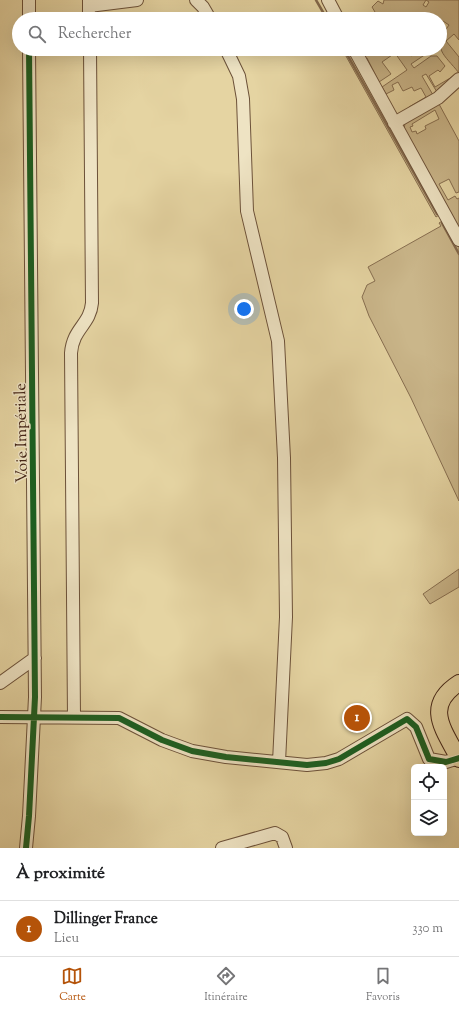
<!DOCTYPE html>
<html lang="fr">
<head>
<meta charset="utf-8">
<style>
  :root { --surface:#fff; --page:#f2f2f2; --text:#202124; --muted:#757577; --line:#e0e0e0; --accent:#b45309 }
  body { margin:0; font-family:"Sorts Mill Goudy",serif; background:var(--page); color:var(--text) }
  .controls { position:absolute; right:12px; bottom:12px; display:grid; overflow:hidden; border-radius:6px; box-shadow:0 4px 16px #0002 }
  .controls button { width:36px; height:36px; display:grid; place-items:center; padding:0; border:0; border-bottom:1px solid var(--line); background:var(--surface); color:var(--text); font:20px sans-serif }
  .you { position:absolute; left:244px; top:309px; width:14px; height:14px; margin:-10px; border:3px solid #fff; border-radius:50%; background:#1a73e8; box-shadow:0 0 0 6px #1a73e833 }
  .badge { display:grid; place-items:center; width:26px; height:26px; border-radius:50%; background:var(--accent); color:#fff; font-size:13px; font-weight:700 }
  .pin { position:absolute; translate:-50% -50%; border:2px solid #fff; box-shadow:0 1px 4px #0006 }
  .list { margin:0; padding:0; list-style:none }
  h2 { display:flex; justify-content:space-between; align-items:center; height:52px; margin:0; padding:0 16px; font-size:17px }
  h2 small { font-size:13px; font-weight:400; color:var(--muted) }
  .list li { display:grid; grid-template-columns:26px 1fr auto; gap:12px; align-items:center; box-sizing:border-box; height:56px; padding:0 16px; border-top:1px solid var(--line) }
  .list b { display:block; font-size:15px; white-space:nowrap }
  .list p { margin:0; font-size:13px; white-space:nowrap; color:var(--muted) }
  .list em { font-size:13px; font-style:normal; color:var(--muted) }
  .icon { flex:none; width:22px; height:22px; fill:none; stroke:currentColor; stroke-width:2; stroke-linecap:round; stroke-linejoin:round }
  .map { position:relative; flex:none; width:459px; height:848px; overflow:hidden }
  .search { position:absolute; background:var(--surface); box-shadow:0 4px 16px #0002; left:12px; right:12px; top:12px; height:44px; display:flex; align-items:center; gap:10px; box-sizing:border-box; padding:0 14px; border-radius:22px; color:var(--muted); font-size:15px }
  .sheet { height:108px; background:var(--surface) }
  nav { display:flex; justify-content:space-around; align-items:center; box-sizing:border-box; height:56px; border-top:1px solid var(--line); background:var(--surface); font-size:11px; color:var(--muted) }
  nav a { display:grid; justify-items:center; gap:2px }
  nav .on { color:var(--accent) }
  .map>svg:first-child { display:block }
  .green { fill:#cab68a; stroke:#876e50; fill-rule:evenodd }
  .lines { fill:none; stroke-linecap:round; stroke-linejoin:round }
  .stream { stroke:#846a4d; stroke-width:2.5 }
  .minor-casing { stroke:#6c5139; stroke-width:14 }
  .major-casing { stroke:#442516; stroke-width:18 }
  .minor { stroke:#eee3c3; stroke-width:12 }
  .major { stroke:#e5d4a2; stroke-width:16 }
  .cycleway-casing { stroke:#eee3c3; stroke-width:8 }
  .cycleway { stroke:#1b5e20; stroke-width:6 }
  .labels { text-anchor:middle; stroke-width:3; stroke-linejoin:round; paint-order:stroke }
  .street-label { font-size:16px; fill:#442516; stroke:#eee3c3 }
</style>
</head>
<body>
<div class="map">
<svg width="459" height="848" viewBox="0 0 459 848">
  <rect width="100%" height="100%" fill="#e5d4a2"/>
  <filter id="stains"><feTurbulence type="fractalNoise" baseFrequency=".005" numOctaves="4"/><feColorMatrix values="0 0 0 0 .2 0 0 0 0 .09 0 0 0 0 .02 0 0 0 .5 -.17"/></filter>
  <radialGradient id="worn" r=".72"><stop offset=".6" stop-color="#630" stop-opacity="0"/><stop offset="1" stop-color="#630" stop-opacity=".3"/></radialGradient>
  <path class="green" d="M384,0H426L423,5L426,7L429,2L426,0H459V40L454,34L446,41L459,57V73C444,54 431,49 449,25L443,21L440,24V19H387L385,17L381,19H363L375,12L372,7L378,1L383,4Z
    M342,49H351L439,215L436,217Z
    M360,49H406L411,56L422,49H426L429,52L411,64L414,68L431,56H437L445,66L440,72L438,70L429,76L435,87L452,77L437,92L426,74L422,76L433,95L410,110L409,107L426,97L421,88L414,91L412,87L403,91L398,82L392,85L394,90L386,94L382,87L407,70L395,53L382,62L391,74L379,82L367,58L365,59Z
    M439,104L459,141V192L456,193L449,179L439,184L448,200L455,196L457,199L459,198V230L404,130L405,123ZM435,110L439,119L425,126L426,129L417,134L416,131L412,132L410,127L413,126L412,124Z
    M442,221L445,222L459,247V501L411,398L369,316L362,297L367,285L375,281L368,267L441,226L439,223Z
    M459,569V587L430,604L423,594Z"/>
  <g class="lines">
    <path class="stream" d="M316,0L327,19
      M344,49L437,214
      M442,223L459,254"/>
    <defs>
      <path id="minor" d="M29,0V19
        M89,0V19
        M196,0L203,7L210,19
        M328,0L338,19
        M89,6L137,0
        M226,49L239,76L243,99L247,211L278,341L284,458L286,617L279,762
        M354,49L459,240
        M394,123L438,98L459,79
        M0,683L35,658
        M0,717L119,718L162,740L192,751L226,757L307,765L326,763L339,759L407,719L416,727L429,759L446,762L459,758
        M74,717L71,353C73,328 90,325 92,303L90,49
        M26,848L29,816L35,697L29,49
        M222,848L275,833L282,837L286,848"/>
      <path id="major" d="M459,683C423,706 444,730 459,759"/>
    </defs>
    <use href="#minor" class="minor-casing"/>
    <use href="#major" class="major-casing"/>
    <use href="#minor" class="minor"/>
    <use href="#major" class="major"/>
    <defs>
      <path id="cycleway" d="M0,717L119,718L162,740L192,751L226,757L307,765L326,763L339,759L407,719L416,727L429,759L446,762L459,758
        M26,848L29,816L35,697L29,49"/>
    </defs>
    <use href="#cycleway" class="cycleway-casing"/>
    <use href="#cycleway" class="cycleway"/>
  </g>
  <g class="labels">
    <g class="street-label">
      <text transform="translate(20 433) rotate(-91)" y="6">Voie Impériale</text>
    </g>
  </g>
  <rect width="100%" height="100%" filter="url(#stains)"/>
  <rect width="100%" height="100%" fill="url(#worn)"/>
</svg>
<div class="controls">
<button><svg class="icon" aria-label="locate" viewBox="0 0 24 24"><circle cx="12" cy="12" r="6"/><path d="M12 2v4M12 18v4M2 12h4M18 12h4"/></svg></button>
<button><svg class="icon" aria-label="layers" viewBox="0 0 24 24"><path d="M12 4l9 5-9 5-9-5zM3 14l9 5 9-5"/></svg></button>
</div>
<div class="you"></div>
<div class="pin badge" style="left:357px;top:718px">1</div>
<div class="search"><svg class="icon" aria-label="search" viewBox="0 0 24 24"><circle cx="10" cy="10" r="6"/><path d="M15 15l6 6"/></svg>Rechercher</div>
</div>
<section class="sheet">
<h2>À proximité<small></small></h2>
<ul class="list">
<li><span class="badge">1</span><div><b>Dillinger France</b><p>Lieu</p></div><em>330 m</em></li>
</ul>
</section>
<nav>
<a class="on"><svg class="icon" aria-label="map" viewBox="0 0 24 24"><path d="M3 6l6-2 6 2 6-2v14l-6 2-6-2-6 2zM9 4v14M15 6v14"/></svg>Carte</a>
<a><svg class="icon" aria-label="directions" viewBox="0 0 24 24"><path d="M12 3l9 9-9 9-9-9zM9 14v-3h6M13 9l2 2-2 2"/></svg>Itinéraire</a>
<a><svg class="icon" aria-label="saved" viewBox="0 0 24 24"><path d="M7 4h10v16l-5-4-5 4z"/></svg>Favoris</a>
</nav>
</body>
</html>
